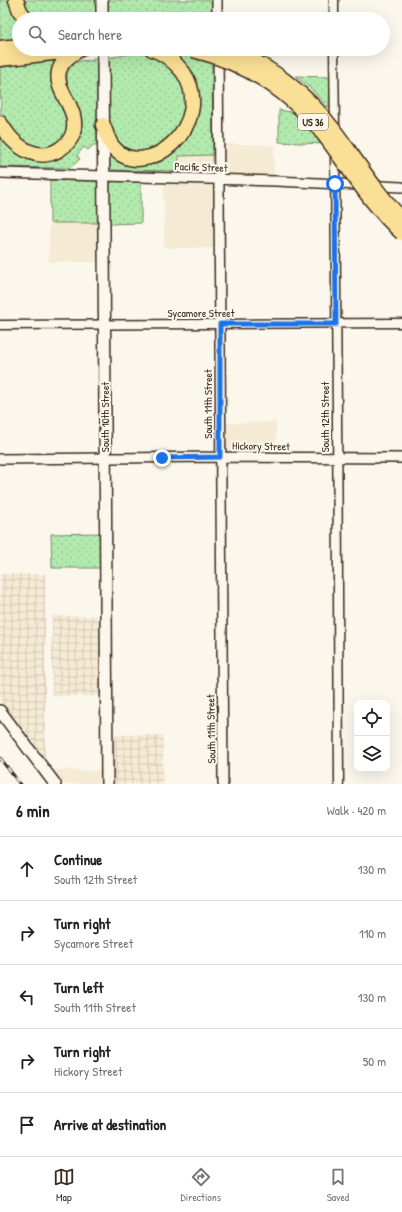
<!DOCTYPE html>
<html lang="en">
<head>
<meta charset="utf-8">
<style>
  :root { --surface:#fff; --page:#f2f2f2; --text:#202124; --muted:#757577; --line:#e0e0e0; --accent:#3b2a1e }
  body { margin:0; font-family:"Patrick Hand",sans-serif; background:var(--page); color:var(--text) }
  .controls { position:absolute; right:12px; bottom:12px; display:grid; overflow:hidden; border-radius:8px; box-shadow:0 4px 16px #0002 }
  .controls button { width:36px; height:36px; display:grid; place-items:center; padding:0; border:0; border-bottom:1px solid var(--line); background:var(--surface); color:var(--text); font:20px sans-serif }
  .stop { position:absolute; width:12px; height:12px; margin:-9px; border:3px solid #1a73e8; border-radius:50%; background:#fff }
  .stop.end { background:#1a73e8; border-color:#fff; box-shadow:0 1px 4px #0008 }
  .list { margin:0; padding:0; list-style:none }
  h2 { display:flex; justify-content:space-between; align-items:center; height:52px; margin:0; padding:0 16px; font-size:17px }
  h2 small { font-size:13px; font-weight:400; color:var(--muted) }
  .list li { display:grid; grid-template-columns:26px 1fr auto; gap:12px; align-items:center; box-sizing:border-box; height:64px; padding:0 16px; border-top:1px solid var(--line) }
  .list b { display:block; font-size:15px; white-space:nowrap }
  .list p { margin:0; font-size:13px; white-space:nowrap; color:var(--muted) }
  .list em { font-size:13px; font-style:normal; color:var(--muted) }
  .icon { flex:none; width:22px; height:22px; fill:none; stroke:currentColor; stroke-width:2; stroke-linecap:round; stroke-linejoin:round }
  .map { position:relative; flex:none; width:402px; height:784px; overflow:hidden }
  .search { position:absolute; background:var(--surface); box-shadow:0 4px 16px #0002; left:12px; right:12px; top:12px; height:44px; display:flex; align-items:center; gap:10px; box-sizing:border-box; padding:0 14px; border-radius:22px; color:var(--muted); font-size:15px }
  .sheet { height:372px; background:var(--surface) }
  nav { display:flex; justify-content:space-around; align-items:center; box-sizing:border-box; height:56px; border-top:1px solid var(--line); background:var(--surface); font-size:11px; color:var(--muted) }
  nav a { display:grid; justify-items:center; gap:2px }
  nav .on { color:var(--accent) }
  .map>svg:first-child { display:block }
  .built { fill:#f5ead4 }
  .industrial { fill:url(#industrial-grid) }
  .grass { fill:url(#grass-dots); stroke:#768a66 }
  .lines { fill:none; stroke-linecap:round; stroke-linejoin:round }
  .minor-casing { stroke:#3b2a1e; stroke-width:11 }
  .tertiary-casing { stroke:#3b2a1e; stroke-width:12 }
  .secondary-casing { stroke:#3b2a1e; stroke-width:14 }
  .motorway-casing { stroke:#3b2a1e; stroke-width:17 }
  .minor { stroke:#fbf7ec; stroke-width:8 }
  .tertiary { stroke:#fbf7ec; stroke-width:9 }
  .secondary { stroke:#fbf7ec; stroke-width:11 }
  .motorway { stroke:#fadf96; stroke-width:14 }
  .rail-casing { stroke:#3b2a1e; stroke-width:3.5 }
  .rail { stroke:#fbf7ec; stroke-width:2; stroke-dasharray:6; stroke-linecap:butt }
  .motorway-bridge-casing { stroke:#3b2a1e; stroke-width:17; stroke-linecap:butt }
  .motorway-bridge { stroke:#fadf96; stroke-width:14 }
  .route { stroke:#1a73e8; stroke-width:5 }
  .labels { text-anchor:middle; stroke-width:4; stroke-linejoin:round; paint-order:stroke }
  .shield { fill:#fbf7ec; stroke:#75685c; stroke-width:1 }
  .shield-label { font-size:10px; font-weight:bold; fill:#3b2a1e }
  .street-label { font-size:11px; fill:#3b2a1e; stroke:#fbf7ec }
</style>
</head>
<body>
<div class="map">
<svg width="402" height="784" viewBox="0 0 402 784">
  <defs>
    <pattern id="industrial-grid" width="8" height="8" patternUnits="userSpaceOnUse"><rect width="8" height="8" fill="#f5ead4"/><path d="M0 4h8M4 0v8" fill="none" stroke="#d3c9b6"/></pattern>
    <pattern id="grass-dots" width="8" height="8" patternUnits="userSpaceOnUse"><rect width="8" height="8" fill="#b2eaae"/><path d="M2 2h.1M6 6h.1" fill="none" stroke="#9ac995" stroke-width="1.8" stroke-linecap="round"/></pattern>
  </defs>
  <rect width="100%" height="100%" fill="#fbf7ec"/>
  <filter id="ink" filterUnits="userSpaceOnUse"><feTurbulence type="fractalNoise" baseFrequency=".025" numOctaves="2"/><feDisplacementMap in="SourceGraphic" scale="8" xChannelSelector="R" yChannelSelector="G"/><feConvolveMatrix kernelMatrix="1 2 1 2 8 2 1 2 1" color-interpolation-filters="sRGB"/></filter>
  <g filter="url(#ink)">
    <path class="built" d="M222,144L274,145V175L228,174L224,172L223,168Z
      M213,155V170L211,172L178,171L179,156Z
      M164,183L211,185L214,187V248H164Z
      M49,223H98V262H49Z
      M276,422V452H227L226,449V423Z
      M53,770L102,771V784H61L54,776Z"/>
    <path class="industrial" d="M0,574H45V765L0,705Z
      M52,616H102V696H52Z
      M113,735H163V784H113Z"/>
    <path class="grass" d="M0,0H13L19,19V39L0,41Z
      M21,0H97V19H34L30,16Z
      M108,0H212V19H108Z
      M141,52L150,53L171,63L189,95L182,125L159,148L135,153L119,147L109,126L108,58Z
      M169,52L188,55L199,60L212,62L213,155L179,156L178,171L114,170L110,168L109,147L141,161L195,116Z
      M93,58H97V145H93L88,150L84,147L77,155L80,159L70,168L0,167V130L27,155L70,146L64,83L67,82V70C75,60 81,60 93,61Z
      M61,59L69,112L68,135L49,150L24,145L1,117L0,68L19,64Z
      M295,76L330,77L329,108L309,87Z
      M279,110L296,113L324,144L279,142Z
      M50,180L95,181L98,183V223H50Z
      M116,181L141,182V223L110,224L109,184L112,182Z
      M100,533L101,568H52L51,534Z"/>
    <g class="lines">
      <defs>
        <path id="minor" d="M334,0V19
          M334,49L335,130
          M335,152C336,363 339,573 339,784
          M0,325L402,323"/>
        <path id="tertiary" d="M217,0V19
          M218,49L223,784
          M0,173L276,181L402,187
          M0,459L220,457L402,458"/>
        <path id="secondary" d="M102,0V19
          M103,49L107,784
          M0,711L55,784"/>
        <path id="motorway" d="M16,0L20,11L26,19
          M0,48L19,46
          M0,59L79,50
          M0,123C8,136 16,146 30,152C40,156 51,155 60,149C66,145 71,140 73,133C80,107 54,93 59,71C62,60 71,55 80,49
          M103,125C106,132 108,141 113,147C144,185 218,124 183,72C175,62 164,53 152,49"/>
      </defs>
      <use href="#minor" class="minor-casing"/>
      <use href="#tertiary" class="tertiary-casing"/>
      <use href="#secondary" class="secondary-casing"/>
      <use href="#motorway" class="motorway-casing"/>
      <use href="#minor" class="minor"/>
      <use href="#tertiary" class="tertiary"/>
      <use href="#secondary" class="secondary"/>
      <use href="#motorway" class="motorway"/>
      <defs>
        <path id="rail" d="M0,758L20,784"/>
      </defs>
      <use href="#rail" class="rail-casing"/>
      <use href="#rail" class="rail"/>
      <defs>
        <path id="motorway-bridge" d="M227,49C269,64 307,94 333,129C356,159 375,192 402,219
          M193,50C247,63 291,92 325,136C350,169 371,205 402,233"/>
      </defs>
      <use href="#motorway-bridge" class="motorway-bridge-casing"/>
      <use href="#motorway-bridge" class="motorway-bridge"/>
    </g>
  </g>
  <g class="lines" filter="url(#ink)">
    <path class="route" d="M162,458L220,457V324H336L335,184"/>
  </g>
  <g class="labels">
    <rect class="shield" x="298" y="114" width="30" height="16" rx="3"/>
    <g class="shield-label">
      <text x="313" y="126">US 36</text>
    </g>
    <g class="street-label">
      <text transform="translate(201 167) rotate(2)" y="4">Pacific Street</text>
      <text x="201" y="317">Sycamore Street</text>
      <text transform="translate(208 404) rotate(-90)" y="4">South 11th Street</text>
      <text transform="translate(105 417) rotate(-90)" y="4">South 10th Street</text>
      <text transform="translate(325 417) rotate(-90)" y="4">South 12th Street</text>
      <text transform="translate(261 446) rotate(1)" y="4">Hickory Street</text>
      <text transform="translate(211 729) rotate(-91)" y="4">South 11th Street</text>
    </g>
  </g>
</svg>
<div class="controls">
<button><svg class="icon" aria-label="locate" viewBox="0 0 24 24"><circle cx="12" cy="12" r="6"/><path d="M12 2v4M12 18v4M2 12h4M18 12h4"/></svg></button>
<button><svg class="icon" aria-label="layers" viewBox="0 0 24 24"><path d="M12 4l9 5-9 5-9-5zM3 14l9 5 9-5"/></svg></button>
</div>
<div class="stop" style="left:335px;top:184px"></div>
<div class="stop end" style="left:162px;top:458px"></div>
<div class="search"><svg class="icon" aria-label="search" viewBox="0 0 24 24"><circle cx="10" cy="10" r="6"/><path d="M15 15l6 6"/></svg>Search here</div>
</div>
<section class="sheet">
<h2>6 min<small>Walk · 420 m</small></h2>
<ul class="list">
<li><svg class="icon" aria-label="ahead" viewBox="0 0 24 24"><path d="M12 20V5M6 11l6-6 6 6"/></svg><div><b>Continue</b><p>South 12th Street</p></div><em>130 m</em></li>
<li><svg class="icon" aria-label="right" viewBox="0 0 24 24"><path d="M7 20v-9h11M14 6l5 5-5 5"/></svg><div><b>Turn right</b><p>Sycamore Street</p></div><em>110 m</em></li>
<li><svg class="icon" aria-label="left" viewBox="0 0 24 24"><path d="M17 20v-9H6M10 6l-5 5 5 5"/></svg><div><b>Turn left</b><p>South 11th Street</p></div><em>130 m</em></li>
<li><svg class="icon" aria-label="right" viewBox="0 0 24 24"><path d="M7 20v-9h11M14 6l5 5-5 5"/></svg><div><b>Turn right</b><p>Hickory Street</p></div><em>50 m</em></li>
<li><svg class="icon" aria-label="arrive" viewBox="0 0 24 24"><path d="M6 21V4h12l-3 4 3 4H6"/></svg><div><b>Arrive at destination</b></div></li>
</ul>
</section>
<nav>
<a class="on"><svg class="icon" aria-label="map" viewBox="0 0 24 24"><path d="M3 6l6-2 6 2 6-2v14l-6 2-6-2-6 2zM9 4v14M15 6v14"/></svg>Map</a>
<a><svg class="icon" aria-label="directions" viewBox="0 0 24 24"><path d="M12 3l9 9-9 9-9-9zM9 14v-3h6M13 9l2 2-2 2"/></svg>Directions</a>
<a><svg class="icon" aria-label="saved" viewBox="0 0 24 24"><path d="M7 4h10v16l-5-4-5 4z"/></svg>Saved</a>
</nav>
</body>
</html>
